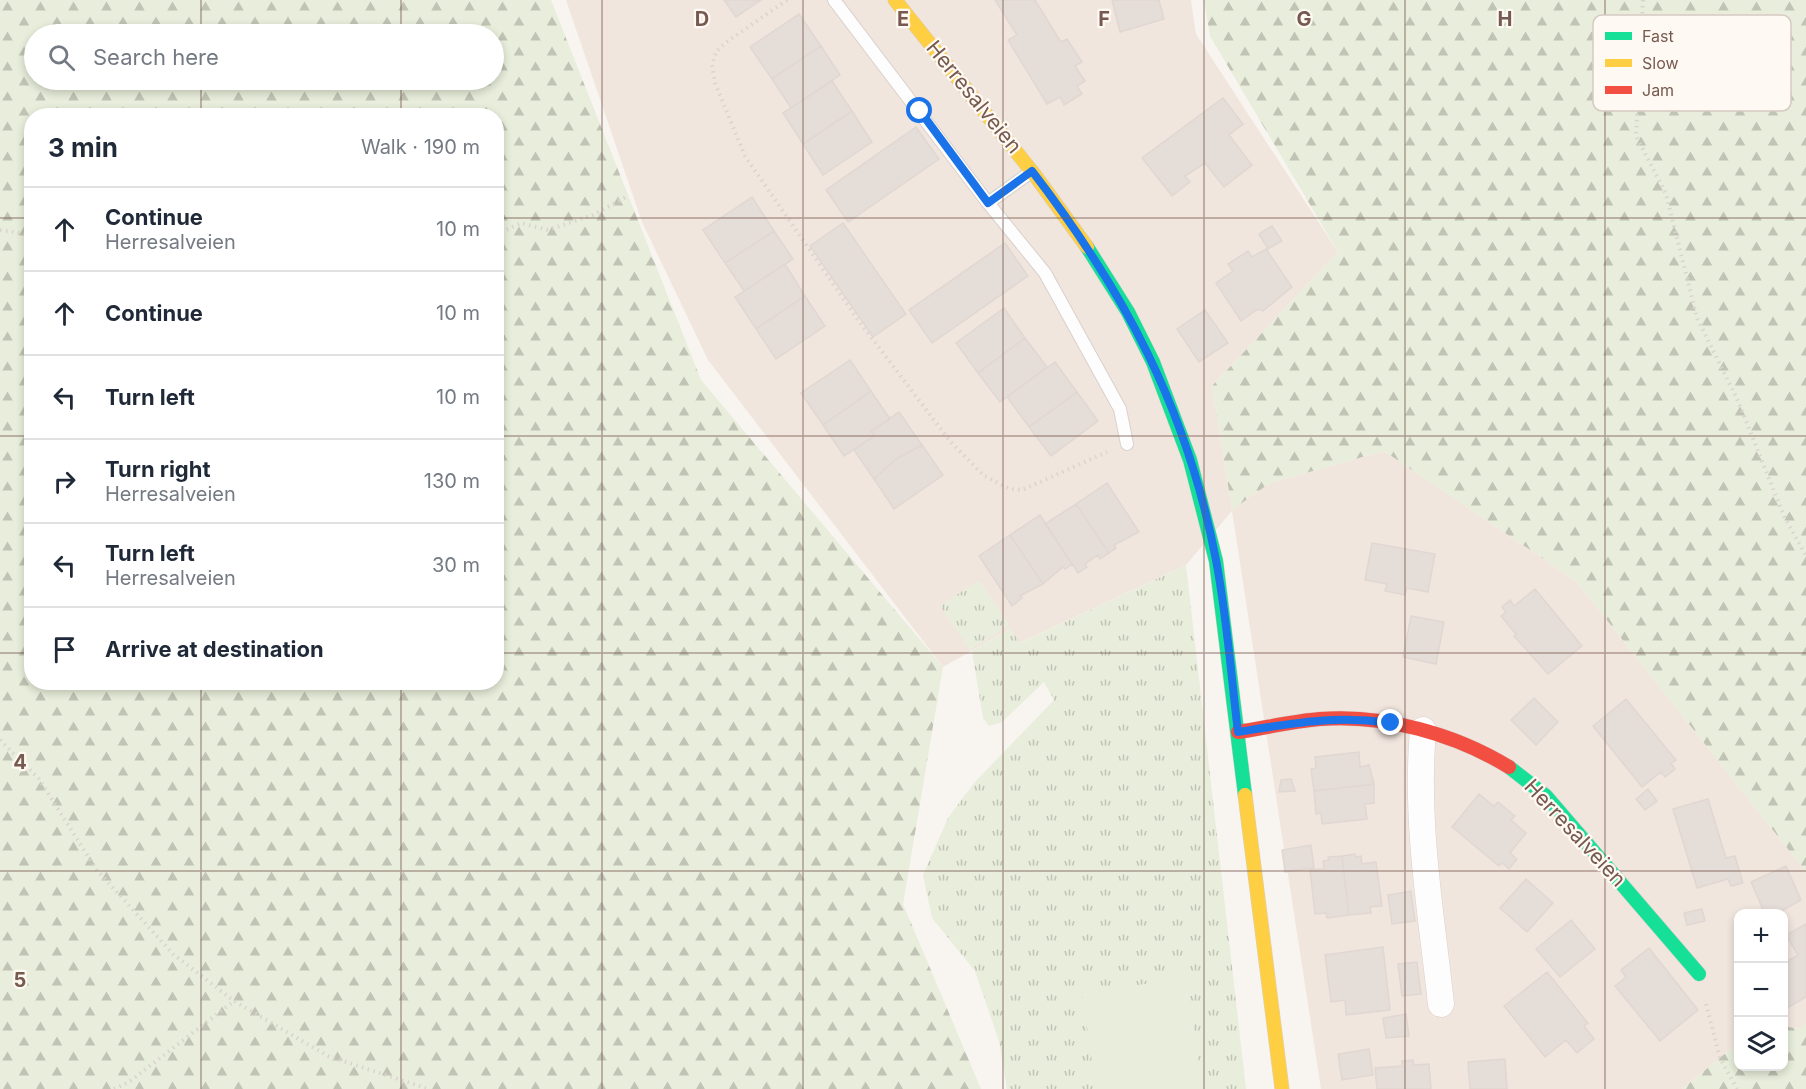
<!DOCTYPE html>
<html lang="en">
<head>
<meta charset="utf-8">
<style>
  :root { --surface:#fff; --page:#f6f6f7; --text:#1f2937; --muted:#747a83; --line:#e0e1e3 }
  body { margin:0; font-family:Inter,sans-serif; background:var(--page); color:var(--text) }
  .controls { position:absolute; right:18px; bottom:18px; display:grid; overflow:hidden; border-radius:12px; box-shadow:0 3px 9px #0003 }
  .controls button { width:54px; height:54px; display:grid; place-items:center; padding:0; border:0; border-bottom:2px solid var(--line); background:var(--surface); color:var(--text); font:30px sans-serif }
  .stop { position:absolute; width:18px; height:18px; margin:-14px; border:4px solid #1a73e8; border-radius:50%; background:#fff }
  .stop.end { background:#1a73e8; border-color:#fff; box-shadow:0 2px 6px #0008 }
  .list { margin:0; padding:0; list-style:none }
  h2 { display:flex; justify-content:space-between; align-items:center; height:78px; margin:0; padding:0 24px; font-size:26px }
  h2 small { font-size:20px; font-weight:400; color:var(--muted) }
  .list li { display:grid; grid-template-columns:39px 1fr auto; gap:18px; align-items:center; box-sizing:border-box; height:84px; padding:0 24px; border-top:2px solid var(--line) }
  .list b { display:block; font-size:22px; white-space:nowrap }
  .list p { margin:0; font-size:20px; white-space:nowrap; color:var(--muted) }
  .list em { font-size:20px; font-style:normal; color:var(--muted) }
  .icon { flex:none; width:33px; height:33px; fill:none; stroke:currentColor; stroke-width:2; stroke-linecap:round; stroke-linejoin:round }
  .map { position:relative; flex:none; width:1806px; height:1089px; overflow:hidden }
  .search { position:absolute; background:var(--surface); box-shadow:0 3px 9px #0003; left:24px; top:24px; width:480px; height:66px; display:flex; align-items:center; gap:15px; box-sizing:border-box; padding:0 21px; border-radius:33px; color:var(--muted); font-size:22px }
  .panel { position:absolute; background:var(--surface); box-shadow:0 3px 9px #0003; left:24px; top:108px; width:480px; height:582px; border-radius:24px }
  .map>svg:first-child { display:block }
  .residential { fill:#f1e6de }
  .grass { fill:url(#grass-tufts) }
  .forest { fill:url(#forest-firs); fill-rule:evenodd }
  .pitch { fill:#e8eedb }
  .building { fill:#e5ddd7; stroke:#e1d7d2; stroke-width:1.5 }
  .lines { fill:none; stroke-linecap:round; stroke-linejoin:round }
  .lane-casing { stroke:#d8d0cc; stroke-width:14 }
  .street-casing { stroke:#d8d0cc; stroke-width:27 }
  .fast-casing { stroke:#d8d0cb; stroke-width:15 }
  .slow-casing { stroke:#d8d0cb; stroke-width:15 }
  .jam-casing { stroke:#d8d0cb; stroke-width:15 }
  .path { stroke:#dbd3d0; stroke-width:4; stroke-dasharray:1.5 4.5; stroke-linecap:butt }
  .lane { stroke:#fefdfd; stroke-width:12 }
  .street { stroke:#fefdfd; stroke-width:26 }
  .fast { stroke:#16e098; stroke-width:14 }
  .slow { stroke:#ffcf43; stroke-width:14 }
  .jam { stroke:#f24e42; stroke-width:14 }
  .route { stroke:#1a73e8; stroke-width:8 }
  .grid { fill:none; stroke:#775a4f; stroke-width:1.5; stroke-opacity:0.55 }
  .labels { text-anchor:middle; stroke-width:4.5; stroke-linejoin:round; paint-order:stroke }
  .street-label { font-size:21px; fill:#775a4f; stroke:#fef9f3 }
  .key { fill:#fef9f3; stroke:#d6c9c2; stroke-width:1.5 }
  .key-label { font-size:16px; fill:#775a4f }
  .grid-label { font-size:20px; text-anchor:middle; font-weight:bold; fill:#775a4f; stroke:#fef9f3; stroke-width:4.5; stroke-linejoin:round; paint-order:stroke }
</style>
</head>
<body>
<div class="map">
<svg width="1806" height="1089" viewBox="0 0 1806 1089">
  <defs>
    <pattern id="grass-tufts" width="24" height="20" patternUnits="userSpaceOnUse" patternTransform="scale(1.5)"><rect width="24" height="20" fill="#e8eedb"/><path d="M3 7l-1-3M5 7V3M7 7l1-3M15 17l-1-3M17 17v-4M19 17l1-3" fill="none" stroke="#c1c4b4"/></pattern>
    <pattern id="forest-firs" width="22" height="20" patternUnits="userSpaceOnUse" patternTransform="scale(1.5)"><rect width="22" height="20" fill="#e8eedb"/><path d="M5 1l3.5 6h-7zM16 11l3.5 6h-7z" fill="#c1c4b4"/></pattern>
  </defs>
  <rect width="100%" height="100%" fill="#f8f4f0"/>
  <path class="residential" d="M566,0H1191L1196,34L1338,252L1212,386L1232,509L1270,483L1384,451L1576,581L1806,872V1024L1800,1029L1784,1026V914H1738V1043L1682,1089H1321L1232,511L1186,565L1020,643L1010,629L943,667L708,360L642,222Z"/>
  <path class="grass" d="M1186,565L1246,1089H1007L999,1041L975,971L932,918L923,875L948,818L974,783L1054,700L1044,682L1002,722L989,726L983,718L972,651L1010,629L1021,643Z
    M979,580L1009,625L970,650L940,606Z"/>
  <path class="forest" d="M0,0H551L701,380L943,667L903,904L981,1089H0ZM494,34V80H34V34ZM32,116H496V682H32Z
    M1204,0H1806V872L1576,581L1384,451L1270,483L1232,510L1212,386L1338,252L1210,36Z
    M1806,1024V1089H1682L1738,1043V1066H1784V1026L1799,1029Z"/>
  <path class="pitch" d="M1186,978L1203,1089H1096L1082,993Z"/>
  <path class="building" d="M724,0H761L736,17Z
    M995,0H1035L1061,42L1067,39L1082,62L1075,66L1085,81L1077,86L1082,94L1064,105L1060,97L1047,104L1008,40L1017,35Z
    M1112,0H1159L1164,19L1120,32Z
    M799,14L821,46L772,79L750,47Z
    M821,46L840,75L791,108L772,79Z
    M832,81L852,111L803,144L783,113Z
    M1223,98L1243,124L1229,135L1252,165L1224,187L1205,163L1185,176L1190,182L1172,196L1142,158Z
    M852,111L872,142L823,175L803,144Z
    M916,127L939,159L848,222L826,190Z
    M752,197L774,231L725,263L703,230Z
    M843,223L906,314L873,337L810,246Z
    M1272,226L1282,241L1268,249L1259,234Z
    M774,231L793,259L744,291L725,263Z
    M1005,243L1028,276L932,343L909,310Z
    M1266,249L1292,287L1263,311L1258,309L1241,321L1216,283L1233,271L1228,264L1248,251L1252,257Z
    M785,264L805,296L756,329L735,297Z
    M805,296L825,326L776,359L756,329Z
    M1004,308L1025,338L978,373L956,343Z
    M1205,310L1228,343L1199,362L1177,329Z
    M1025,338L1047,367L1000,402L978,373Z
    M850,360L871,391L823,425L801,393Z
    M1055,362L1077,392L1029,427L1007,397Z
    M871,391L890,419L871,431L874,436L844,456L823,425Z
    M1077,392L1098,421L1051,456L1029,427Z
    M899,412L922,445L896,459L874,479L854,450L874,436L871,431Z
    M922,445L943,475L894,509L874,479L896,459Z
    M1107,483L1139,532L1114,545L1116,548L1109,553L1076,504Z
    M1076,504L1109,553L1100,559L1098,555L1085,564L1087,567L1078,573L1045,524Z
    M1040,515L1072,564L1065,569L1063,567L1043,584L1010,535Z
    M1010,535L1043,584L1020,596L1022,598L1012,606L979,556Z
    M1372,543L1435,554L1428,592L1407,588L1405,595L1385,591L1387,584L1365,580Z
    M1535,589L1582,646L1548,674L1514,636L1516,634L1501,616L1506,612L1502,607L1510,600L1514,606Z
    M1411,616L1444,622L1436,664L1403,657Z
    M1534,698L1558,722L1536,745L1511,720Z
    M1626,699L1676,760L1671,763L1675,769L1665,777L1661,772L1642,787L1593,726Z
    M1359,752L1360,767L1369,765L1374,784L1314,791L1311,769L1316,768L1315,757Z
    M1291,779L1295,791L1279,792L1281,780Z
    M1374,784V803L1365,804L1367,819L1322,824L1321,813L1316,814L1314,791Z
    M1648,789L1657,801L1645,810L1636,799Z
    M1479,794L1494,806L1498,802L1515,816L1511,820L1526,833L1510,853L1517,859L1509,869L1502,863L1499,866L1452,827Z
    M1708,799L1726,858L1735,856L1743,883L1731,886L1728,879L1697,888L1673,809Z
    M1311,845L1314,868L1285,872L1282,850Z
    M1355,854V857L1361,856L1362,864L1376,862L1382,906L1370,907L1371,913L1349,915L1342,856Z
    M1342,856L1349,915L1327,918L1326,913L1315,914L1310,870L1324,869L1323,861L1329,860L1328,857Z
    M1786,866L1801,900L1778,913L1765,914L1751,882Z
    M1526,879L1553,903L1527,932L1500,908Z
    M1411,891L1415,921L1392,924L1388,895Z
    M1702,909L1705,921L1687,925L1684,913Z
    M1571,920L1595,949L1560,977L1536,949Z
    M1806,924V997L1784,1010V963L1798,955L1786,935Z
    M1383,947L1390,1010L1346,1015L1345,1000L1331,1002L1325,955Z
    M1649,948L1698,1010L1660,1041L1615,986L1626,977L1621,970Z
    M1417,962L1421,994L1402,996L1398,964Z
    M1547,972L1588,1023L1584,1026L1594,1039L1577,1053L1566,1040L1545,1057L1504,1006Z
    M1406,1014L1409,1036L1386,1038L1383,1018Z
    M1369,1049L1373,1075L1342,1080L1338,1054Z
    M1505,1059L1507,1089H1470L1468,1062Z
    M1413,1060L1414,1065L1429,1064L1431,1089H1377L1375,1068L1402,1066V1061Z"/>
  <g class="lines">
    <defs>
      <path id="lane" d="M834,0L988,203L1031,172
        M988,203L1045,273L1120,409L1127,444"/>
      <path id="street" d="M1423,730C1415,822 1431,912 1441,1004"/>
      <path id="fast" d="M1087,247L1128,312L1153,362L1190,460L1216,561L1245,795
        M1509,767L1546,796L1699,974"/>
      <path id="slow" d="M895,0L1034,174L1087,247
        M1245,795L1282,1089"/>
      <path id="jam" d="M1238,732C1265,728 1293,721 1320,719C1384,714 1455,734 1509,767"/>
    </defs>
    <use href="#lane" class="lane-casing"/>
    <use href="#street" class="street-casing"/>
    <use href="#fast" class="fast-casing"/>
    <use href="#slow" class="slow-casing"/>
    <use href="#jam" class="jam-casing"/>
    <path class="path" d="M787,0L725,43L716,52L712,65L715,83L745,156L858,320L950,441L983,475L1010,489L1022,490L1107,452
      M1643,0L1636,136L1666,194L1697,318L1738,401L1784,516L1806,556
      M0,230L32,235
      M496,235L521,223L548,230L593,215L628,196
      M0,740L39,779L96,869L173,954L234,1001L328,1056L428,1089
      M1706,1004L1720,1058L1737,1089
      M114,1089L129,1082L234,1001"/>
    <use href="#lane" class="lane"/>
    <use href="#street" class="street"/>
    <use href="#fast" class="fast"/>
    <use href="#slow" class="slow"/>
    <use href="#jam" class="jam"/>
  </g>
  <g class="lines">
    <path class="route" d="M920,111L988,203L1032,171C1125,292 1187,409 1216,560C1227,617 1231,675 1238,732C1294,723 1334,715 1391,723"/>
  </g>
  <path class="grid" d="M201,0V34M401,0V34M602,0V1089M803,0V1089M1003,0V1089M1204,0V1089M1405,0V1089M1605,0V1089M201,80V116M401,80V116M0,218H32M496,218H1806M0,436H32M496,436H1806M0,653H32M496,653H1806M201,682V1089M401,682V1089M0,871H1806"/>
  <g class="labels">
    <g class="street-label">
      <text transform="translate(974 97) rotate(51)" y="7">Herresalveien</text>
      <text transform="translate(1575 833) rotate(47)" y="7">Herresalveien</text>
    </g>
  </g>
  <rect x="1593" y="15" width="198" height="96" rx="9" class="key"/>
  <rect x="1605" y="32" width="27" height="8" fill="#16e098"/>
  <rect x="1605" y="59" width="27" height="8" fill="#ffcf43"/>
  <rect x="1605" y="86" width="27" height="8" fill="#f24e42"/>
  <g class="key-label">
    <text x="1642" y="42">Fast</text>
    <text x="1642" y="69">Slow</text>
    <text x="1642" y="96">Jam</text>
  </g>
  <g class="grid-label">
    <text x="702" y="26">D</text>
    <text x="903" y="26">E</text>
    <text x="1104" y="26">F</text>
    <text x="1304" y="26">G</text>
    <text x="1505" y="26">H</text>
    <text x="20" y="769">4</text>
    <text x="20" y="987">5</text>
  </g>
</svg>
<div class="controls">
<button>+</button>
<button>−</button>
<button><svg class="icon" aria-label="layers" viewBox="0 0 24 24"><path d="M12 4l9 5-9 5-9-5zM3 14l9 5 9-5"/></svg></button>
</div>
<div class="stop" style="left:920px;top:111px"></div>
<div class="stop end" style="left:1391px;top:723px"></div>
<div class="search"><svg class="icon" aria-label="search" viewBox="0 0 24 24"><circle cx="10" cy="10" r="6"/><path d="M15 15l6 6"/></svg>Search here</div>
<section class="panel">
<h2>3 min<small>Walk · 190 m</small></h2>
<ul class="list">
<li><svg class="icon" aria-label="ahead" viewBox="0 0 24 24"><path d="M12 20V5M6 11l6-6 6 6"/></svg><div><b>Continue</b><p>Herresalveien</p></div><em>10 m</em></li>
<li><svg class="icon" aria-label="ahead" viewBox="0 0 24 24"><path d="M12 20V5M6 11l6-6 6 6"/></svg><div><b>Continue</b></div><em>10 m</em></li>
<li><svg class="icon" aria-label="left" viewBox="0 0 24 24"><path d="M17 20v-9H6M10 6l-5 5 5 5"/></svg><div><b>Turn left</b></div><em>10 m</em></li>
<li><svg class="icon" aria-label="right" viewBox="0 0 24 24"><path d="M7 20v-9h11M14 6l5 5-5 5"/></svg><div><b>Turn right</b><p>Herresalveien</p></div><em>130 m</em></li>
<li><svg class="icon" aria-label="left" viewBox="0 0 24 24"><path d="M17 20v-9H6M10 6l-5 5 5 5"/></svg><div><b>Turn left</b><p>Herresalveien</p></div><em>30 m</em></li>
<li><svg class="icon" aria-label="arrive" viewBox="0 0 24 24"><path d="M6 21V4h12l-3 4 3 4H6"/></svg><div><b>Arrive at destination</b></div></li>
</ul>
</section>
</div>
</body>
</html>
